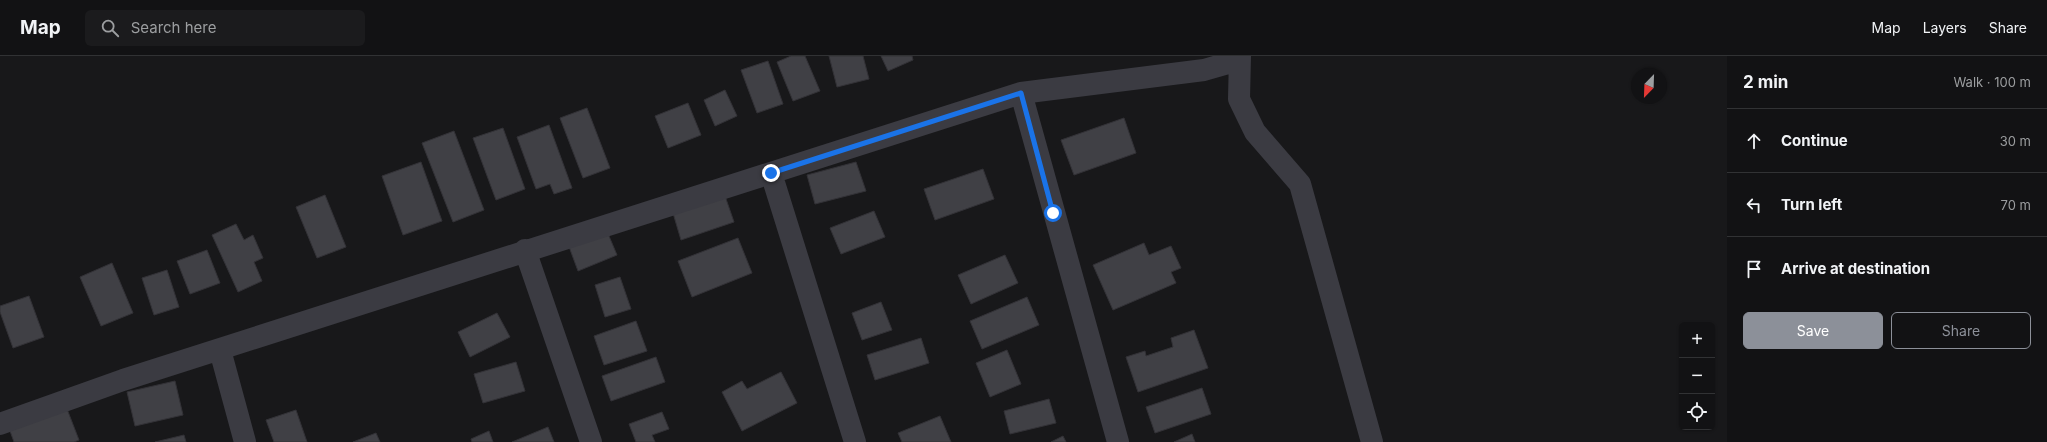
<!DOCTYPE html>
<html lang="en">
<head>
<meta charset="utf-8">
<style>
  :root { --surface:#121214; --page:#1b1b1d; --text:#f1f3f6; --muted:#9c9ea0; --line:#313234; --accent:#8c9099 }
  body { margin:0; font-family:Inter,sans-serif; background:var(--page); color:var(--text) }
  .controls { position:absolute; right:12px; bottom:12px; display:grid; overflow:hidden; border-radius:6px; box-shadow:0 1px 3px #0004 }
  .controls button { width:36px; height:36px; display:grid; place-items:center; padding:0; border:0; border-bottom:1px solid var(--line); background:var(--surface); color:var(--text); font:20px sans-serif }
  .compass { position:absolute; left:1631px; top:12px; width:36px; height:36px; border-radius:50%; background:var(--surface); box-shadow:0 1px 3px #0004; rotate:203deg }
  .stop { position:absolute; width:12px; height:12px; margin:-9px; border:3px solid #1a73e8; border-radius:50%; background:#fff }
  .stop.end { background:#1a73e8; border-color:#fff; box-shadow:0 1px 4px #0008 }
  .list { margin:0; padding:0; list-style:none }
  h2 { display:flex; justify-content:space-between; align-items:center; height:52px; margin:0; padding:0 16px; font-size:17px }
  h2 small { font-size:13px; font-weight:400; color:var(--muted) }
  .list li { display:grid; grid-template-columns:26px 1fr auto; gap:12px; align-items:center; box-sizing:border-box; height:64px; padding:0 16px; border-top:1px solid var(--line) }
  .list b { display:block; font-size:15px; white-space:nowrap }
  .list em { font-size:13px; font-style:normal; color:var(--muted) }
  .actions { display:flex; gap:8px; padding:12px 16px }
  .actions a { flex:1; padding:9px 0; border:1px solid var(--accent); border-radius:6px; text-align:center; font-size:14px; color:var(--accent) }
  .actions .main { background:var(--accent); color:#fff }
  .icon { flex:none; width:22px; height:22px; fill:none; stroke:currentColor; stroke-width:2; stroke-linecap:round; stroke-linejoin:round }
  .map { position:relative; flex:none; width:1727px; height:386px; overflow:hidden }
  header { display:flex; align-items:center; gap:24px; box-sizing:border-box; height:56px; padding:0 20px; background:var(--surface); border-bottom:1px solid var(--line) }
  header strong { font-size:19px }
  nav { display:flex; gap:22px; margin-inline-start:auto; font-size:14px }
  .search { width:280px; height:36px; background:var(--page); display:flex; align-items:center; gap:10px; box-sizing:border-box; padding:0 14px; border-radius:6px; color:var(--muted); font-size:15px }
  main { display:flex }
  aside { flex:1; background:var(--surface) }
  .map>svg:first-child { display:block }
  .building { fill:#404045; stroke:#333237 }
  .lines { fill:none; stroke-linecap:round; stroke-linejoin:round }
  .minor { stroke:#3b3b42; stroke-width:22 }
  .route { stroke:#1a73e8; stroke-width:5 }
</style>
</head>
<body>
<header>
<strong>Map</strong>
<div class="search"><svg class="icon" aria-label="search" viewBox="0 0 24 24"><circle cx="10" cy="10" r="6"/><path d="M15 15l6 6"/></svg>Search here</div>
<nav><a>Map</a><a>Layers</a><a>Share</a></nav>
</header>
<main>
<div class="map">
<svg width="1727" height="386" viewBox="0 0 1727 386">
  <rect width="100%" height="100%" fill="#18181a"/>
  <path class="building" d="M791,0H805L820,35L793,45L777,6Z
    M829,0H863L869,23L837,31Z
    M881,0H912L913,4L888,15Z
    M768,5L783,48L757,57L741,14Z
    M725,34L737,60L715,70L704,44Z
    M688,47L701,79L668,92L655,60Z
    M587,52L610,112L583,122L560,62Z
    M1124,62L1136,97L1074,119L1061,84Z
    M549,69L572,132L554,138L550,128L536,133L517,81Z
    M503,72L525,133L496,144L473,82Z
    M454,75L484,154L453,166L422,87Z
    M421,106L442,165L403,179L382,120Z
    M856,106L866,135L815,148L807,119Z
    M983,113L994,143L935,164L924,133Z
    M325,139L346,191L317,202L296,151Z
    M725,140L734,166L681,184L673,157Z
    M874,155L885,181L841,198L830,172Z
    M236,168L244,184L253,179L263,202L254,206L262,225L238,236L212,179Z
    M606,173L617,199L578,215L568,188Z
    M738,182L752,217L692,241L678,205Z
    M1144,187L1149,199L1171,190L1181,212L1171,216L1176,227L1113,254L1093,209Z
    M207,194L220,227L190,238L177,205Z
    M1005,199L1018,227L971,248L958,219Z
    M112,207L133,257L101,270L80,221Z
    M167,214L179,251L154,259L142,222Z
    M620,221L631,253L605,261L595,229Z
    M29,240L44,281L13,292L0,256V250Z
    M1027,241L1039,269L982,293L970,265Z
    M881,246L892,274L862,284L852,257Z
    M497,257L510,281L470,301L458,276Z
    M636,265L647,295L604,309L594,280Z
    M1194,274L1208,312L1138,336L1126,301L1145,295L1146,300L1173,291L1171,282Z
    M921,282L929,307L875,324L867,299Z
    M1007,294L1021,328L990,341L976,307Z
    M656,301L665,326L611,345L602,320Z
    M516,306L525,335L483,347L474,318Z
    M781,316L797,347L742,375L722,336L742,325L747,333Z
    M175,325L183,359L135,370L127,336Z
    M1202,332L1211,358L1155,377L1146,351Z
    M1049,343L1056,367L1010,378L1004,355Z
    M67,353L79,384L74,386H14L10,375Z
    M296,354L307,386H274L266,364Z
    M662,356L669,373L652,379L655,386H636L629,368Z
    M940,360L951,386H902L898,377Z
    M548,371L554,386H512Z
    M489,375L493,386H472L471,383Z
    M376,377L380,386H353Z
    M1192,378L1195,386H1174Z
    M184,379L186,386H155Z
    M1063,380L1066,386H1051Z"/>
  <g class="lines">
    <path class="minor" d="M1240,0L1239,43L1255,76L1300,128L1372,386
      M1021,37L1118,386
      M771,117L855,386
      M525,194L591,386
      M220,294L245,386
      M0,368L123,324L1021,37L1204,14L1239,4"/>
  </g>
  <g class="lines">
    <path class="route" d="M771,117L1021,37L1053,157"/>
  </g>
</svg>
<div class="controls">
<button>+</button>
<button>−</button>
<button><svg class="icon" aria-label="locate" viewBox="0 0 24 24"><circle cx="12" cy="12" r="6"/><path d="M12 2v4M12 18v4M2 12h4M18 12h4"/></svg></button>
</div>
<svg class="compass" viewBox="-18 -18 36 36"><path d="M0-13l5 13h-10z" fill="#e53935"/><path d="M0 13l5-13h-10z" fill="#9c9ea0"/></svg>
<div class="stop" style="left:1053px;top:157px"></div>
<div class="stop end" style="left:771px;top:117px"></div>
</div>
<aside>
<h2>2 min<small>Walk · 100 m</small></h2>
<ul class="list">
<li><svg class="icon" aria-label="ahead" viewBox="0 0 24 24"><path d="M12 20V5M6 11l6-6 6 6"/></svg><div><b>Continue</b></div><em>30 m</em></li>
<li><svg class="icon" aria-label="left" viewBox="0 0 24 24"><path d="M17 20v-9H6M10 6l-5 5 5 5"/></svg><div><b>Turn left</b></div><em>70 m</em></li>
<li><svg class="icon" aria-label="arrive" viewBox="0 0 24 24"><path d="M6 21V4h12l-3 4 3 4H6"/></svg><div><b>Arrive at destination</b></div></li>
</ul>
<div class="actions"><a class="main">Save</a><a>Share</a></div>
</aside>
</main>
</body>
</html>
